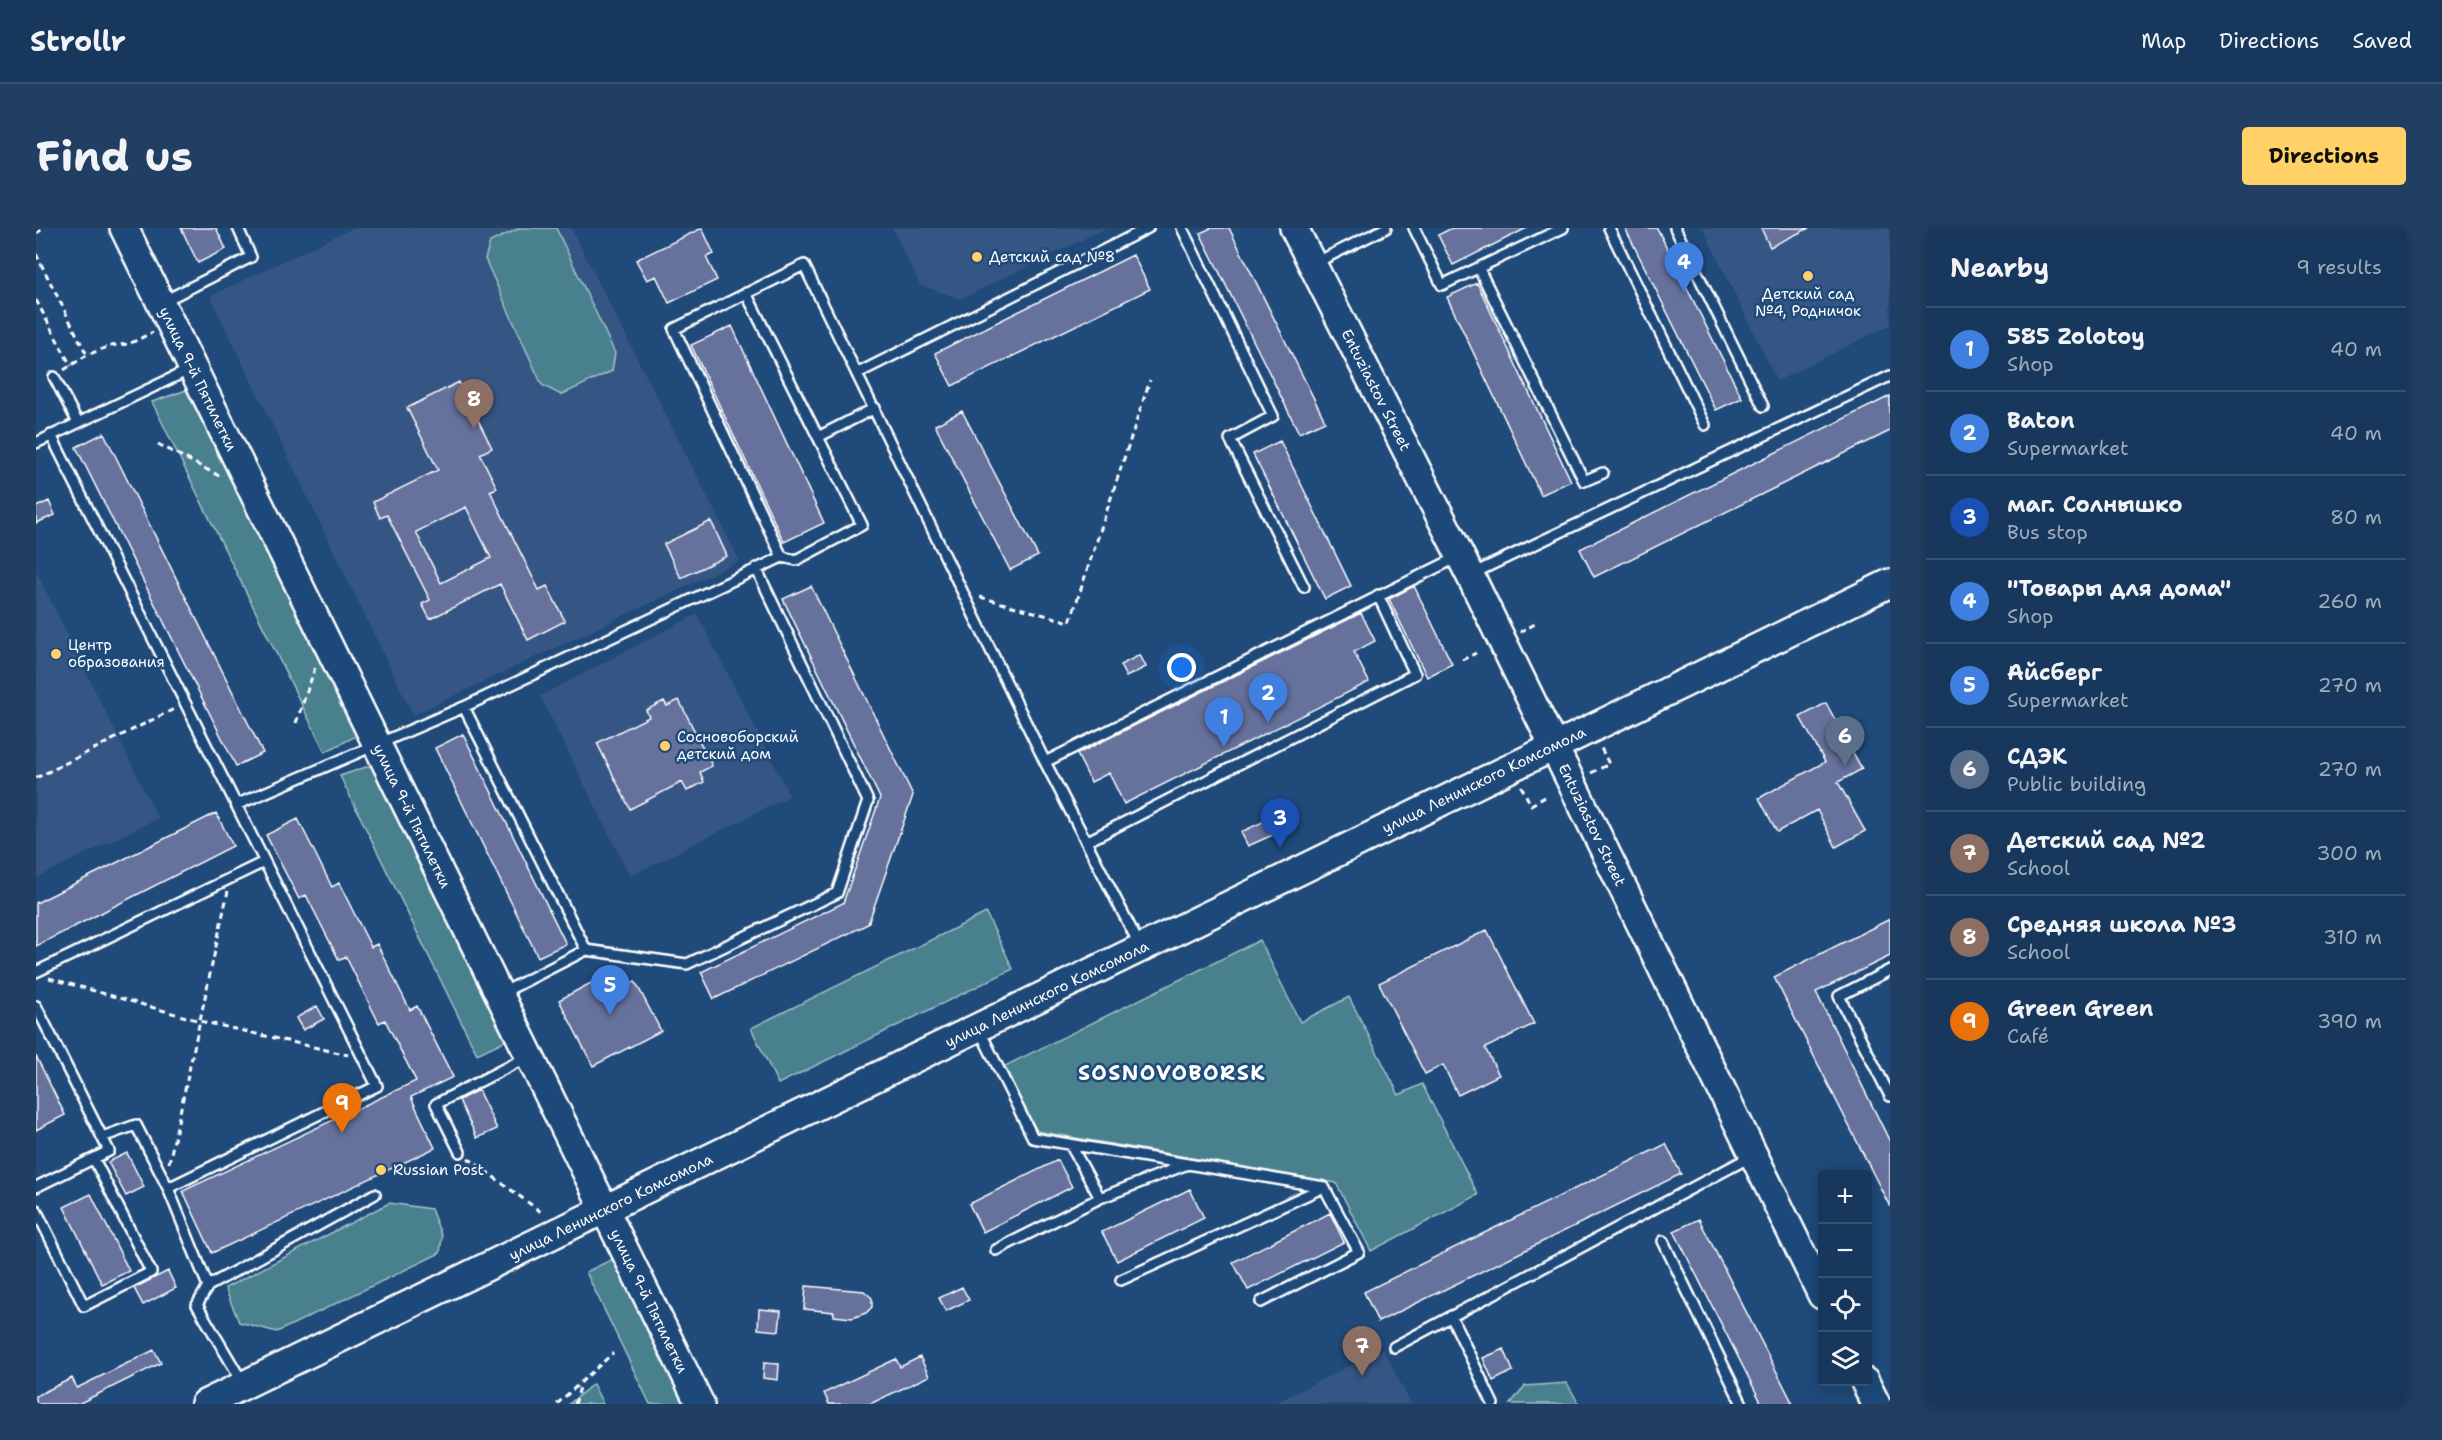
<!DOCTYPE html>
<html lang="en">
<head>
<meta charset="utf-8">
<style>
  :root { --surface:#17385c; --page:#203f62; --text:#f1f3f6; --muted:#9eacbb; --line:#365272; --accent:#ffd166 }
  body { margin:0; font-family:"Shantell Sans",sans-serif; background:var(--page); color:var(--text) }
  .controls { position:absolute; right:18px; bottom:18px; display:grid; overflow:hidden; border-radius:6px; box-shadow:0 3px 15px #0003 }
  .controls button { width:54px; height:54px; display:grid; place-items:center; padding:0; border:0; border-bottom:2px solid var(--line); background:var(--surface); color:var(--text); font:30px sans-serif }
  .you { position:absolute; left:1146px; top:440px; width:21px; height:21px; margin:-15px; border:4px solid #fff; border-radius:50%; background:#1a73e8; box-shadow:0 0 0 9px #1a73e833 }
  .badge { display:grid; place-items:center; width:39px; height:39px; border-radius:50%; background:var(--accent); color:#fff; font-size:20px; font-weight:700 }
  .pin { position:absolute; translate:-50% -50px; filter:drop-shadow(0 2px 3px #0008) }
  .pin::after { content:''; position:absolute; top:32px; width:21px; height:18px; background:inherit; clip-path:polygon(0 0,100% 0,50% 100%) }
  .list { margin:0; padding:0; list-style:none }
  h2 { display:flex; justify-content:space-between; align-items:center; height:78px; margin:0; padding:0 24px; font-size:26px }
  h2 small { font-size:20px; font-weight:400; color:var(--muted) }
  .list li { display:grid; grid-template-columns:39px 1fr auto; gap:18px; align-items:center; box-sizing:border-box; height:84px; padding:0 24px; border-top:2px solid var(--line) }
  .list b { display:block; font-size:22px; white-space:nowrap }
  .list p { margin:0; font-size:20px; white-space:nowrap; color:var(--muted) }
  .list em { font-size:20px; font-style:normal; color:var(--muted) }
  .icon { flex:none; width:33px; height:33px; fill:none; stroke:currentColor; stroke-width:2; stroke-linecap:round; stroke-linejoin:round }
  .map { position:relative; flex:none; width:1854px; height:1176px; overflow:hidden; border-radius:6px }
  header { display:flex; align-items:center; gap:36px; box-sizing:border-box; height:84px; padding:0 30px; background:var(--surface); border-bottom:2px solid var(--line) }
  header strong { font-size:28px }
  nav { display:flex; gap:33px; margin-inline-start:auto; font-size:21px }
  .intro { display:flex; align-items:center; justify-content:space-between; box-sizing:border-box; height:144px; padding:0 36px }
  h1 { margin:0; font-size:42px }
  .button { padding:15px 27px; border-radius:6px; background:var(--accent); color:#111; font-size:21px; font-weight:700 }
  main { display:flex; gap:36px; padding:0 36px }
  aside { flex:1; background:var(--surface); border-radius:6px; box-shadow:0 3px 15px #0003 }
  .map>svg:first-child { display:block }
  .built { fill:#345684 }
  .green { fill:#4a808e; stroke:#a4c0c6; stroke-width:1.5 }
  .building { fill:#66719c; stroke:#fff; stroke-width:1.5; fill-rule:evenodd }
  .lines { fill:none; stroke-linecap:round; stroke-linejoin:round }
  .lane-casing { stroke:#fff; stroke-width:14 }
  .secondary-casing { stroke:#fff; stroke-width:32 }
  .path { stroke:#fff; stroke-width:3; stroke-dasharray:6 4.5; stroke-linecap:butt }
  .lane { stroke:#1f4a7a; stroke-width:9 }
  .secondary { stroke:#1f4a7a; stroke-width:27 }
  .poi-dot { fill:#ffd166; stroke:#1f4a7a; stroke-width:2 }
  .labels { text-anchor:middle; stroke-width:5; stroke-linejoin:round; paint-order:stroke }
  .poi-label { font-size:15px; fill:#fff; stroke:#1f4a7a; text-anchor:start }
  .street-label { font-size:15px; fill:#fff; stroke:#1f4a7a }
  .district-label { font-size:21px; font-weight:bold; letter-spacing:1.5px; fill:#fff; stroke:#1f4a7a }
</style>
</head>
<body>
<header>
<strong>Strollr</strong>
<nav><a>Map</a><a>Directions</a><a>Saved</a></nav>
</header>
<div class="intro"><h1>Find us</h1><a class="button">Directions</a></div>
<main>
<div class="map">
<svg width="1854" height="1176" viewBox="0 0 1854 1176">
  <rect width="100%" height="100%" fill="#1f4a7a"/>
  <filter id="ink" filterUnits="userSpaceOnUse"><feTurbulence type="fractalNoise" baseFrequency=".0167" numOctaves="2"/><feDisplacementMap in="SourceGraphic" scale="12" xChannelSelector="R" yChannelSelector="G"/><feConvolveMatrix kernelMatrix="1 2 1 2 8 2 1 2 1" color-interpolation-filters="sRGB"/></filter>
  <g filter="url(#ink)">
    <path class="built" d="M317,0H535L704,333L377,487L174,68Z
      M856,0H1070L925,71L884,57Z
      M1667,0H1854V97L1741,153Z
      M0,343L122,590L0,650Z
      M661,386L754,568L594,648L504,468Z
      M1347,1121L1375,1176H1237Z"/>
    <path class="green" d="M484,0H520L579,125L576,143L525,167L506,157L449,31L454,14Z
      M156,160L328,504L289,524L116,174Z
      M339,536L477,809L441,826L304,548Z
      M950,685L977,741L742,856L715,800Z
      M1224,712L1264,794L1313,769L1363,867L1386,856L1442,967L1335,1023L1300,955L1001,903L967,839Z
      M353,975L395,981L406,1009L404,1025L241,1104L203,1094L189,1060Z
      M583,1028L655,1176H614L550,1044Z
      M1531,1155L1543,1176H1474L1489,1158Z
      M557,1156L567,1176H533Z"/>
    <path class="building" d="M145,0H180L190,21L162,35Z
      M666,0L678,26L670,29L681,52L633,75L620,48L611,52L600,32Z
      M1175,0H1193L1289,193L1263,205L1164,5Z
      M1416,0H1491L1417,37L1402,7Z
      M1589,0H1621L1706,170L1680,182Z
      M1725,0H1773L1734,19Z
      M1097,27L1114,61L916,158L899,125Z
      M1441,55L1535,253L1505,267L1411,69Z
      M696,98L788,295L748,314L655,117Z
      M423,154L456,220L444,226L461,260L454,263L503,362L511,358L529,393L492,412L464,356L394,391L386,376L394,372L351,287L344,290L337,274L402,242L371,180ZM430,279L455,330L405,355L380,304Z
      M1854,168V203L1558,349L1544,321Z
      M926,183L1002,328L974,342L899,197Z
      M68,205L227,525L200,538L40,219Z
      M1244,213L1315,358L1289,371L1217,226Z
      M13,273L19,287L0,295V279Z
      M675,293L691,328L645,350L628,316Z
      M775,358L877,567L832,696L678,771L665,744L807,675L844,570L747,371Z
      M1378,358L1416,436L1391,449L1353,371Z
      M1325,385L1339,413L1318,424L1333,454L1088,576L1073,545L1055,554L1041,526Z
      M1104,427L1110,439L1090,449L1084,437Z
      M643,472L676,538L664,544L668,554L651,563L646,554L594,581L561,515L613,489L610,482L628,473L631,478Z
      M1790,475L1826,541L1802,554L1829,603L1800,619L1781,582L1741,604L1723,570L1789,534L1764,489Z
      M427,506L530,716L502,729L399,520Z
      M180,585L197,618L0,718V675Z
      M1244,586L1250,601L1212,618L1205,604Z
      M262,591L296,659L303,655L335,719L341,716L374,782L381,778L417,849L375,869L399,920L176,1025L147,963L380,853L349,792L343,795L310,729L303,732L270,667L263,671L230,607Z
      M1854,691V728L1780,764L1854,914V979L1738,749Z
      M1451,702L1498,796L1449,820L1463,847L1422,867L1407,837L1389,846L1343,755Z
      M568,748L577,765L599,753L625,803L557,838L523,772Z
      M281,778L288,791L267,802L260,790Z
      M0,828L29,887L0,902Z
      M442,862L461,901L441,910L423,872Z
      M1630,916L1645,946L1342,1094L1328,1064Z
      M91,925L108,959L90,968L72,934Z
      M1022,932L1036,959L947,1004L933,976Z
      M1154,961L1168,990L1081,1033L1066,1004Z
      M55,966L93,1043L66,1056L28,979Z
      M1294,985L1308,1014L1212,1062L1197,1034Z
      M1663,991L1757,1176H1726L1638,1003Z
      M132,1043L140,1060L107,1077L98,1060Z
      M770,1058L828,1063L836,1070V1079L830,1085L816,1090L798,1088V1084L768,1081Z
      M926,1059L933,1072L910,1083L903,1070Z
      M723,1081L745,1083L743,1103L722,1101Z
      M1468,1121L1477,1143L1457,1153L1447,1130Z
      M118,1122L125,1135L42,1176H0V1168L36,1150L41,1160Z
      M884,1129L893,1148L834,1176H793L788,1165L860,1131L864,1139Z
      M728,1135L743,1136L742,1152L727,1150Z"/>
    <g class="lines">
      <defs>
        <path id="lane" d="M1146,0L1237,188L1194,211L1268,359
          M1378,0L1406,57L1527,0
          M1573,0L1669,197
          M1639,0L1727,178
          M1279,35L1350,0
          M1443,41L1548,253L1567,245
          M128,73L215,29L202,0
          M822,145L1112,0
          M18,149L42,195
          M15,207L341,858L132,960
          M782,209L839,180
          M0,215L155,141
          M746,329L638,101L768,37L1009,534L1104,718
          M1436,346L1854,148
          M428,479L550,722
          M1009,534L1422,329
          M200,577L428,479L746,329L760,332L826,297L710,65
          M1050,614L1379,446L1342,367
          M1854,742L1803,768L1854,868
          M0,744L228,634
          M466,765L550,722L651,736L801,665L832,573L720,340
          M0,778L66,909L100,897L132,960L172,1058L161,1077L207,1155
          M943,801L997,910L1288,959L1323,1024L1225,1074
          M1034,916L1064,970
          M424,924L400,876L491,829
          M0,959L73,923L66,909
          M0,982L48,1078L115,1044L58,931
          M1627,1013L1706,1176
          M960,1022L1064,970L1149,937
          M1085,1052L1288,959
          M172,1058L339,966
          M1415,1088L1457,1176
          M1358,1119L1716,928"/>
        <path id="secondary" d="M88,0L664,1176
          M1258,0L1434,347L1786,1067
          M1829,1154L1840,1176
          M169,1176L1854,355"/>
      </defs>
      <use href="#lane" class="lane-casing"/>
      <use href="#secondary" class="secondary-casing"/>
      <path class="path" d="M0,5L9,0
        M0,26L51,127
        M0,72L35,138
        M28,142L51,127L74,118L93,116L117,104
        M122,216L187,250
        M944,369L1034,394L1114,152
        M1484,404L1499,396
        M1426,432L1440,425
        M260,495L279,440
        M1555,545L1573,536L1565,520
        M0,550L138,481
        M1485,558L1495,577L1511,568
        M13,750L164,793L312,827
        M432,930L505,984
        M133,935L192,663
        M521,1176L577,1125
        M539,1176L545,1156"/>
      <use href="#lane" class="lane"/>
      <use href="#secondary" class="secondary"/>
    </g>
  </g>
  <g class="poi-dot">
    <circle cx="941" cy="29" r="6"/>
    <circle cx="1772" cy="48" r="6"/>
    <circle cx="20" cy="426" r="6"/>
    <circle cx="629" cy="518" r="6"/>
    <circle cx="345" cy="942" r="6"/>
  </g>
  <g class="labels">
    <g class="poi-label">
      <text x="953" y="34">Детский сад №8</text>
      <text x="1772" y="71" text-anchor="middle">Детский сад<tspan x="1772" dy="17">№4, Родничок</tspan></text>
      <text x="32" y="422">Центр<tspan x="32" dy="17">образования</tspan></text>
      <text x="641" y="514">Сосновоборский<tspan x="641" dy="17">детский дом</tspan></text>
      <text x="357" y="947">Russian Post</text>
    </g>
    <g class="street-label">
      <text transform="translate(162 151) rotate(64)" y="5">улица 9-й Пятилетки</text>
      <text transform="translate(1340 162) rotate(63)" y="5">Entuziastov Street</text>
      <text transform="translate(1448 552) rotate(-26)" y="5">улица Ленинского Комсомола</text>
      <text transform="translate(376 588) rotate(64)" y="5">улица 9-й Пятилетки</text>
      <text transform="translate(1556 597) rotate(64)" y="5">Entuziastov Street</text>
      <text transform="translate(1011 766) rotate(-26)" y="5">улица Ленинского Комсомола</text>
      <text transform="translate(575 979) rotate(-26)" y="5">улица Ленинского Комсомола</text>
      <text transform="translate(613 1073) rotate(64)" y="5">улица 9-й Пятилетки</text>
    </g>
    <g class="district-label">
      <text x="1136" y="852">SOSNOVOBORSK</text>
    </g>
  </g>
</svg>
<div class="controls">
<button>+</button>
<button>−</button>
<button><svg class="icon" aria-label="locate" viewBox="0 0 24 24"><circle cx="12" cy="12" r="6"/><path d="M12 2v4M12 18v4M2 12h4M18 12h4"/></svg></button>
<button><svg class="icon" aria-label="layers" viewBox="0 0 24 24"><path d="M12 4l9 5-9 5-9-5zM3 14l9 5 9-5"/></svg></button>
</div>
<div class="you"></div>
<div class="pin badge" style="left:1188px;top:519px;background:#3f7fe0">1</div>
<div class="pin badge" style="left:1232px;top:495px;background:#3f7fe0">2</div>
<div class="pin badge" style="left:1244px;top:620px;background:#1a4fb4">3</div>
<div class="pin badge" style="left:1648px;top:64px;background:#3f7fe0">4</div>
<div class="pin badge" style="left:574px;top:787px;background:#3f7fe0">5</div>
<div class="pin badge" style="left:1809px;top:538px;background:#5c6f8a">6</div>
<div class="pin badge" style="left:1326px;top:1148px;background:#8d6e63">7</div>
<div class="pin badge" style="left:438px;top:201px;background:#8d6e63">8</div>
<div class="pin badge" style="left:306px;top:905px;background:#e8710a">9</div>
</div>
<aside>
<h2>Nearby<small>9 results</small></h2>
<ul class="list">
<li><span class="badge" style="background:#3f7fe0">1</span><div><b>585 Zolotoy</b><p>Shop</p></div><em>40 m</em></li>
<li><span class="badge" style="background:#3f7fe0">2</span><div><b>Baton</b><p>Supermarket</p></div><em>40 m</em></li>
<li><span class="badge" style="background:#1a4fb4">3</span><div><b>маг. Солнышко</b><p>Bus stop</p></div><em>80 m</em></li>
<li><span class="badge" style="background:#3f7fe0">4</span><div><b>&quot;Товары для дома&quot;</b><p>Shop</p></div><em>260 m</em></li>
<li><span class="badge" style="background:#3f7fe0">5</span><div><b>Айсберг</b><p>Supermarket</p></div><em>270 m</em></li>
<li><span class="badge" style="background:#5c6f8a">6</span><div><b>СДЭК</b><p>Public building</p></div><em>270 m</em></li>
<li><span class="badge" style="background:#8d6e63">7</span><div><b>Детский сад №2</b><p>School</p></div><em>300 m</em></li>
<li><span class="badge" style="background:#8d6e63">8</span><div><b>Средняя школа №3</b><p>School</p></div><em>310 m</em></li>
<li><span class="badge" style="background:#e8710a">9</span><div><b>Green Green</b><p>Café</p></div><em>390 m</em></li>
</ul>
</aside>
</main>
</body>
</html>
